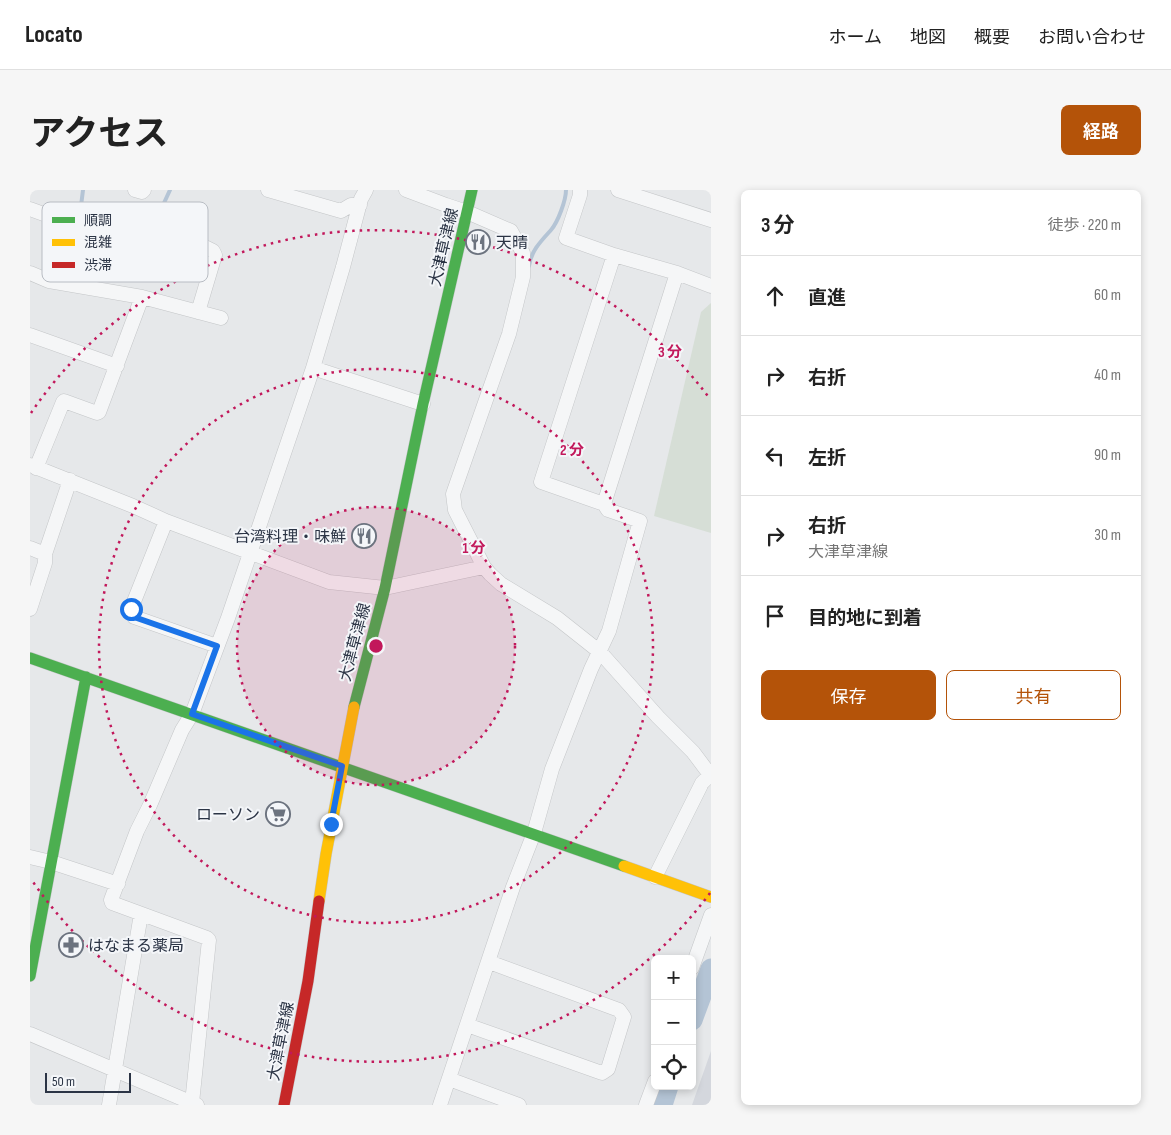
<!DOCTYPE html>
<html lang="ja">
<head>
<meta charset="utf-8">
<style>
  :root { --surface:#fff; --page:#f6f6f6; --text:#222; --muted:#767676; --line:#e0e0e0; --accent:#b45309 }
  body { margin:0; font-family:"Sofia Sans Condensed","Noto Sans JP",sans-serif; background:var(--page); color:var(--text) }
  .controls { position:absolute; right:15px; bottom:15px; display:grid; overflow:hidden; border-radius:8px; box-shadow:0 2px 8px #0003 }
  .controls button { width:45px; height:45px; display:grid; place-items:center; padding:0; border:0; border-bottom:1px solid var(--line); background:var(--surface); color:var(--text); font:25px sans-serif }
  .scale { position:absolute; left:15px; bottom:12px; width:86px; box-sizing:border-box; padding-left:5px; border:2px solid #2b3445; border-top:0; font-size:14px; line-height:18px; white-space:nowrap; color:#2b3445; -webkit-text-stroke:4px #f4f6f9; paint-order:stroke }
  .stop { position:absolute; width:15px; height:15px; margin:-11px; border:4px solid #1a73e8; border-radius:50%; background:#fff }
  .stop.end { background:#1a73e8; border-color:#fff; box-shadow:0 1px 5px #0008 }
  .list { margin:0; padding:0; list-style:none }
  h2 { display:flex; justify-content:space-between; align-items:center; height:65px; margin:0; padding:0 20px; font-size:21px }
  h2 small { font-size:16px; font-weight:400; color:var(--muted) }
  .list li { display:grid; grid-template-columns:32px 1fr auto; gap:15px; align-items:center; box-sizing:border-box; height:80px; padding:0 20px; border-top:1px solid var(--line) }
  .list b { display:block; font-size:19px; white-space:nowrap }
  .list p { margin:0; font-size:16px; white-space:nowrap; color:var(--muted) }
  .list em { font-size:16px; font-style:normal; color:var(--muted) }
  .actions { display:flex; gap:10px; padding:15px 20px }
  .actions a { flex:1; padding:11px 0; border:1px solid var(--accent); border-radius:8px; text-align:center; font-size:18px; color:var(--accent) }
  .actions .main { background:var(--accent); color:#fff }
  .icon { flex:none; width:28px; height:28px; fill:none; stroke:currentColor; stroke-width:2; stroke-linecap:round; stroke-linejoin:round }
  .map { position:relative; flex:none; width:681px; height:915px; overflow:hidden; border-radius:8px }
  header { display:flex; align-items:center; gap:30px; box-sizing:border-box; height:70px; padding:0 25px; background:var(--surface); border-bottom:1px solid var(--line) }
  header strong { font-size:24px }
  nav { display:flex; gap:28px; margin-inline-start:auto; font-size:18px }
  .intro { display:flex; align-items:center; justify-content:space-between; box-sizing:border-box; height:120px; padding:0 30px }
  h1 { margin:0; font-size:35px }
  .button { padding:12px 22px; border-radius:8px; background:var(--accent); color:#fff; font-size:18px; font-weight:700 }
  main { display:flex; gap:30px; padding:0 30px }
  aside { flex:1; background:var(--surface); border-radius:8px; box-shadow:0 2px 8px #0003 }
  .map>svg:first-child { display:block }
  .built { fill:#d4d7dd }
  .green { fill:#d6ded6 }
  .lines { fill:none; stroke-linecap:round; stroke-linejoin:round }
  .stream { stroke:#b4c4d5; stroke-width:4 }
  .river { stroke:#b4c4d5; stroke-width:21 }
  .street-casing { stroke:#c4c6c8; stroke-width:15 }
  .fast-casing { stroke:#c4c6c8; stroke-width:12 }
  .slow-casing { stroke:#c4c6c8; stroke-width:12 }
  .jam-casing { stroke:#c4c6c8; stroke-width:12 }
  .street { stroke:#f5f6f7; stroke-width:14 }
  .fast { stroke:#4caf50; stroke-width:11 }
  .slow { stroke:#ffc107; stroke-width:11 }
  .jam { stroke:#c62828; stroke-width:11 }
  .route { stroke:#1a73e8; stroke-width:6 }
  .ring { fill:none; stroke:#c2185b; stroke-width:2.5; stroke-dasharray:2.5 5 }
  .labels { text-anchor:middle; stroke-width:4; stroke-linejoin:round; paint-order:stroke }
  .poi-label { font-size:16px; fill:#2b3445; stroke:#f4f6f9; text-anchor:start }
  .street-label { font-size:16px; fill:#2b3445; stroke:#f4f6f9 }
  .key { fill:#f4f6f9; stroke:#b8bcc3; stroke-width:1 }
  .key-label { font-size:14px; fill:#2b3445 }
  .centre { fill:#c2185b; stroke:#f4f6f9; stroke-width:2.5 }
  .ring-label { font-size:15px; text-anchor:middle; font-weight:bold; fill:#c2185b; stroke:#f4f6f9; stroke-width:4; stroke-linejoin:round; paint-order:stroke }
</style>
</head>
<body>
<header>
<strong>Locato</strong>
<nav><a>ホーム</a><a>地図</a><a>概要</a><a>お問い合わせ</a></nav>
</header>
<div class="intro"><h1>アクセス</h1><a class="button">経路</a></div>
<main>
<div class="map">
<svg width="681" height="915" viewBox="0 0 681 915">
  <rect width="100%" height="100%" fill="#e6e8ea"/>
  <path class="built" d="M681,861V915H662Z"/>
  <path class="green" d="M681,113V343L624,326L671,122Z"/>
  <g class="lines">
    <path class="stream" d="M53,0L50,24L115,38L128,26L140,0
      M499,76C501,61 511,51 521,40C528,32 536,10 536,0"/>
    <path class="river" d="M662,830L681,779
      M632,915L638,896"/>
    <defs>
      <path id="street" d="M105,0L112,2L114,0
        M238,0L311,21L321,15H330
        M376,0L416,15L437,22L481,41L493,63V87L479,144L423,304L425,320L454,377L460,384L471,394L527,428L570,462L628,527L663,562L681,586
        M550,0V5L536,48L584,65L647,83L681,96
        M588,0L681,30
        M0,19L30,30L175,57L183,61L185,65L168,122
        M584,65L511,292L574,314L647,83
        M0,83L19,91L112,107L191,128
        M0,145L87,176
        M283,178L393,214
        M0,275L103,316L136,331L299,392L355,398L454,377
        M6,278L33,212L34,211L67,223L69,222L112,107
        M136,331L101,419L104,427L187,456
        M0,358L15,364L40,290
        M0,419L15,373V364
        M0,667L21,672L88,694
        M625,687L672,593L680,585
        M662,778L681,725
        M437,835L572,883L578,879L594,827L589,820L459,772
        M0,844L167,915
        M419,889L489,915
        M162,913L179,750L177,748L82,713L81,710L107,641L120,615L152,540L162,524L198,428L283,178L313,77L331,9L336,0
        M79,915L111,724
        M410,915L483,697L504,643L522,579L561,479L579,441L610,331L578,320L574,314
        M616,915L625,891"/>
      <path id="fast" d="M0,468L594,676
        M324,517L355,398L393,214L442,0
        M0,786L56,487"/>
      <path id="slow" d="M594,676L681,707
        M289,711L296,664L324,517"/>
      <path id="jam" d="M254,915L278,791L289,711"/>
    </defs>
    <use href="#street" class="street-casing"/>
    <use href="#fast" class="fast-casing"/>
    <use href="#slow" class="slow-casing"/>
    <use href="#jam" class="jam-casing"/>
    <use href="#street" class="street"/>
    <use href="#fast" class="fast"/>
    <use href="#slow" class="slow"/>
    <use href="#jam" class="jam"/>
  </g>
  <g class="lines">
    <path class="route" d="M101,419L104,427L187,456L162,524L312,576L301,634"/>
  </g>
  <circle cx="346" cy="456" r="139" fill="#c2185b" fill-opacity=".12"/>
  <g class="ring">
    <circle cx="346" cy="456" r="139"/>
    <circle cx="346" cy="456" r="277"/>
    <path d="M680 703A416 416 0 0 1 1 689M1 223A416 416 0 0 1 680 209"/>
  </g>
  <defs>
    <symbol id="restaurant-ring" viewBox="-11 -11 22 22"><circle r="9.5" fill="#f4f6f9" stroke="#6c737f" stroke-width="1.5"/><path d="M-5-6h1v4h1v-4h1v4h1v-4h1v5L-1.5 .5V6h-2V.5L-5-1ZM5-6V6H3V1.5H1.5Q1.5-4 5-6Z" fill="#6c737f"/></symbol>
    <symbol id="supermarket-ring" viewBox="-11 -11 22 22"><circle r="9.5" fill="#f4f6f9" stroke="#6c737f" stroke-width="1.5"/><path d="M-6-5.5h2.5l.6 2H6L4.5 2H-2.5L-4.4-4H-6ZM-1.5 3.2a1.3 1.3 0 1 0 .1 0ZM3 3.2a1.3 1.3 0 1 0 .1 0Z" fill="#6c737f"/></symbol>
    <symbol id="pharmacy-ring" viewBox="-11 -11 22 22"><circle r="9.5" fill="#f4f6f9" stroke="#6c737f" stroke-width="1.5"/><path d="M-2-6h4v4h4v4h-4v4h-4v-4h-4v-4h4Z" fill="#6c737f"/></symbol>
  </defs>
  <g fill-rule="evenodd">
    <use href="#restaurant-ring" x="434" y="38" width="28" height="28"/>
    <use href="#restaurant-ring" x="320" y="332" width="28" height="28"/>
    <use href="#supermarket-ring" x="234" y="610" width="28" height="28"/>
    <use href="#pharmacy-ring" x="27" y="741" width="28" height="28"/>
  </g>
  <g class="labels">
    <g class="poi-label">
      <text x="466" y="58">天晴</text>
      <text x="316" y="352" text-anchor="end">台湾料理・味鮮</text>
      <text x="230" y="630" text-anchor="end">ローソン</text>
      <text x="58" y="761">はなまる薬局</text>
    </g>
    <g class="street-label">
      <text transform="translate(413 57) rotate(-77)" y="6">大津草津線</text>
      <text transform="translate(324 452) rotate(-75)" y="6">大津草津線</text>
      <text transform="translate(250 851) rotate(-79)" y="6">大津草津線</text>
    </g>
  </g>
  <rect x="12" y="12" width="166" height="80" rx="8" class="key"/>
  <rect x="22" y="27" width="23" height="6" fill="#4caf50"/>
  <rect x="22" y="49" width="23" height="7" fill="#ffc107"/>
  <rect x="22" y="72" width="23" height="6" fill="#c62828"/>
  <g class="key-label">
    <text x="54" y="35">順調</text>
    <text x="54" y="57">混雑</text>
    <text x="54" y="80">渋滞</text>
  </g>
  <circle cx="346" cy="456" r="8" class="centre"/>
  <g class="ring-label">
    <text x="640" y="167">3 分</text>
    <text x="542" y="265">2 分</text>
    <text x="444" y="363">1 分</text>
  </g>
</svg>
<div class="controls">
<button>+</button>
<button>−</button>
<button><svg class="icon" aria-label="locate" viewBox="0 0 24 24"><circle cx="12" cy="12" r="6"/><path d="M12 2v4M12 18v4M2 12h4M18 12h4"/></svg></button>
</div>
<div class="scale">50 m</div>
<div class="stop" style="left:101px;top:419px"></div>
<div class="stop end" style="left:301px;top:634px"></div>
</div>
<aside>
<h2>3 分<small>徒歩 · 220 m</small></h2>
<ul class="list">
<li><svg class="icon" aria-label="ahead" viewBox="0 0 24 24"><path d="M12 20V5M6 11l6-6 6 6"/></svg><div><b>直進</b></div><em>60 m</em></li>
<li><svg class="icon" aria-label="right" viewBox="0 0 24 24"><path d="M7 20v-9h11M14 6l5 5-5 5"/></svg><div><b>右折</b></div><em>40 m</em></li>
<li><svg class="icon" aria-label="left" viewBox="0 0 24 24"><path d="M17 20v-9H6M10 6l-5 5 5 5"/></svg><div><b>左折</b></div><em>90 m</em></li>
<li><svg class="icon" aria-label="right" viewBox="0 0 24 24"><path d="M7 20v-9h11M14 6l5 5-5 5"/></svg><div><b>右折</b><p>大津草津線</p></div><em>30 m</em></li>
<li><svg class="icon" aria-label="arrive" viewBox="0 0 24 24"><path d="M6 21V4h12l-3 4 3 4H6"/></svg><div><b>目的地に到着</b></div></li>
</ul>
<div class="actions"><a class="main">保存</a><a>共有</a></div>
</aside>
</main>
</body>
</html>
